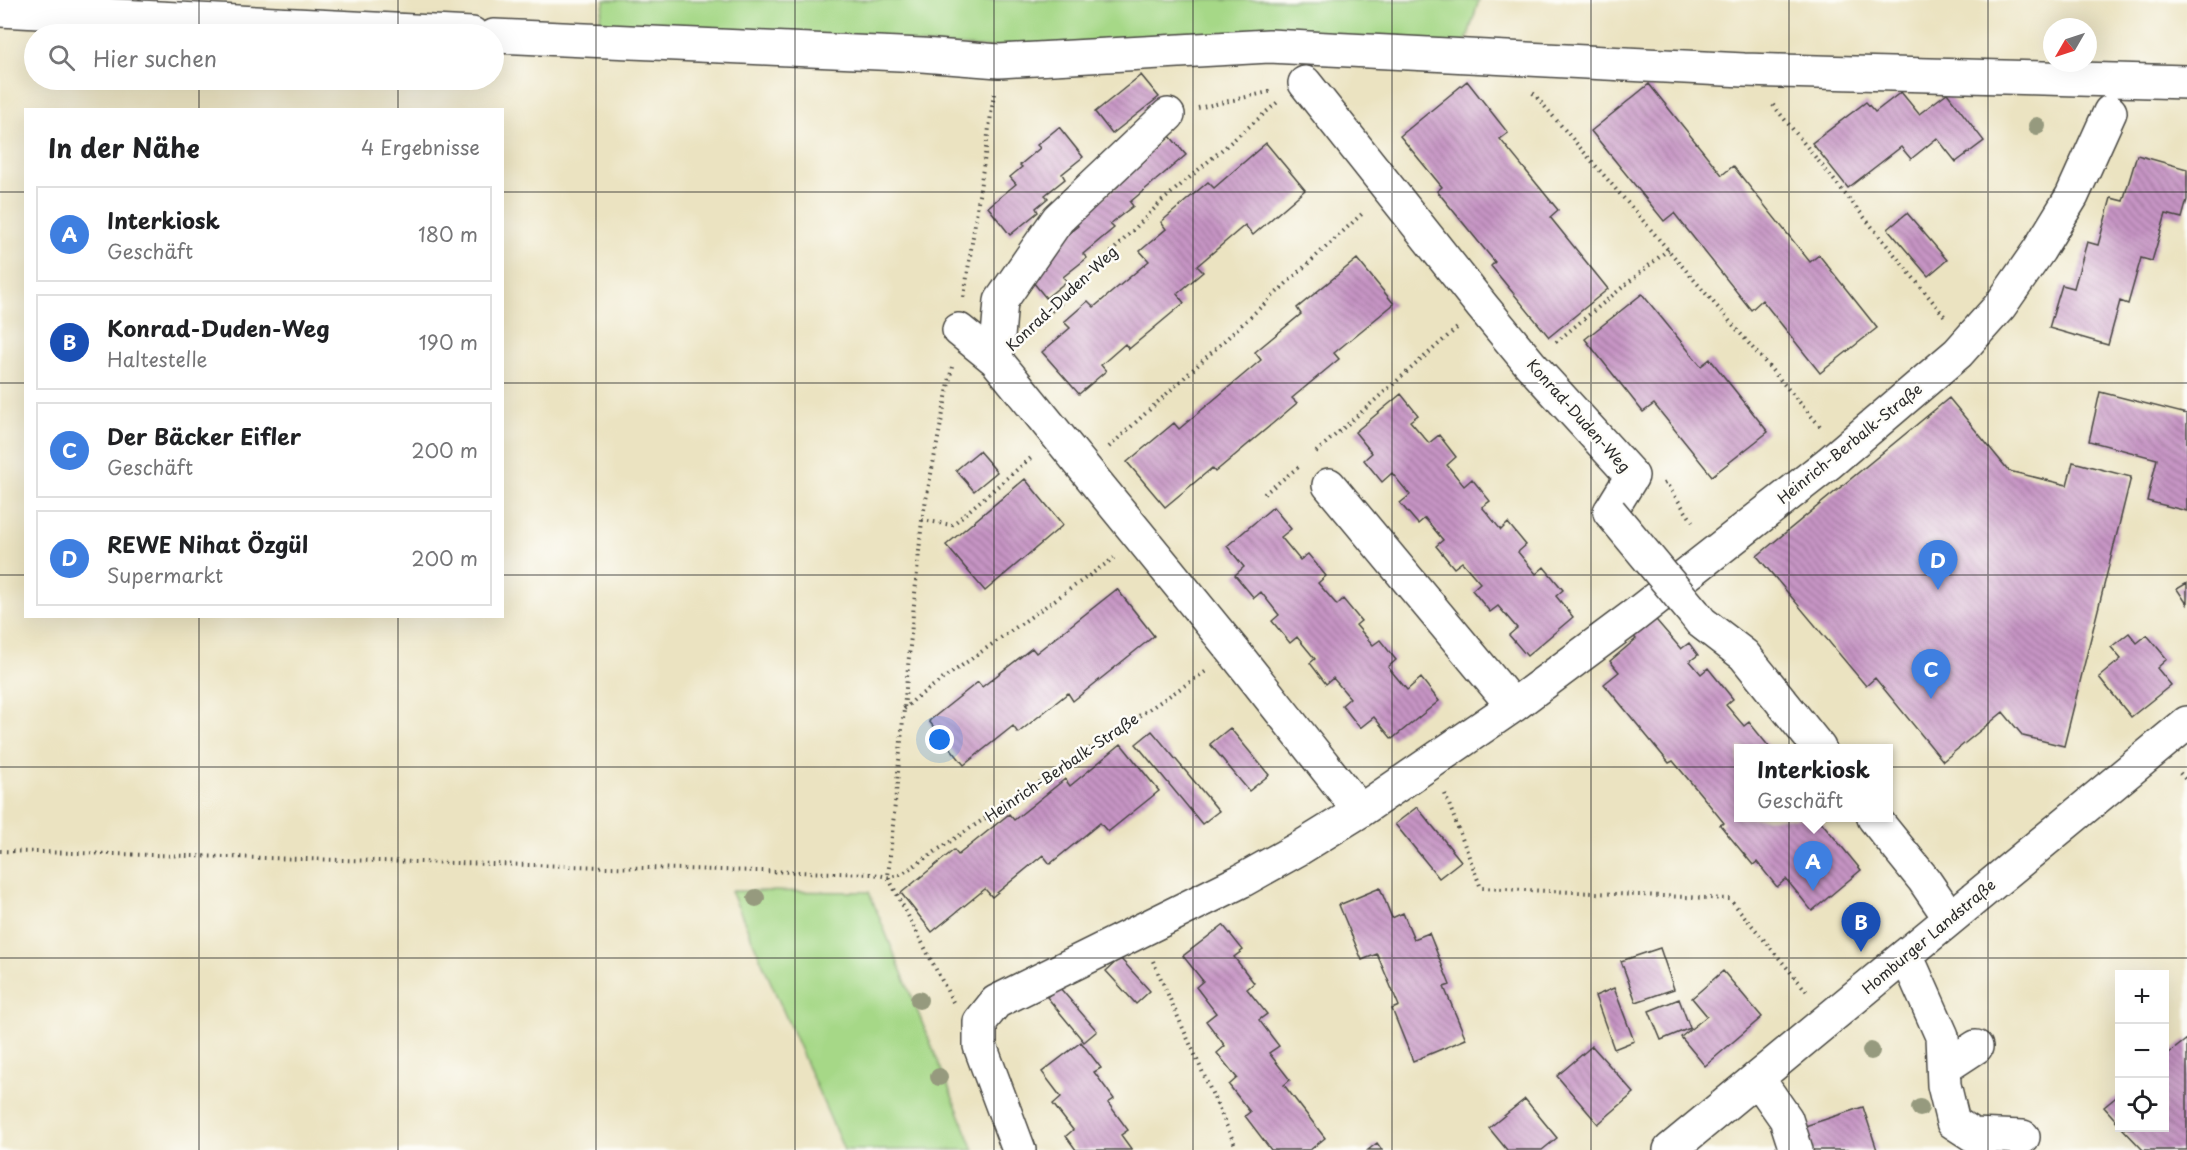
<!DOCTYPE html>
<html lang="de">
<head>
<meta charset="utf-8">
<style>
  :root { --surface:#fff; --page:#f2f2f2; --text:#202124; --muted:#757577; --line:#e0e0e0; --accent:#d1495b }
  body { margin:0; font-family:"Playpen Sans",sans-serif; background:var(--page); color:var(--text) }
  .controls { position:absolute; right:18px; bottom:18px; display:grid; overflow:hidden; border-radius:0px; box-shadow:0 6px 24px #0002 }
  .controls button { width:54px; height:54px; display:grid; place-items:center; padding:0; border:0; border-bottom:2px solid var(--line); background:var(--surface); color:var(--text); font:30px sans-serif }
  .compass { position:absolute; left:2043px; top:18px; width:54px; height:54px; border-radius:50%; background:var(--surface); box-shadow:0 6px 24px #0002; rotate:231deg }
  .you { position:absolute; left:940px; top:740px; width:21px; height:21px; margin:-15px; border:4px solid #fff; border-radius:50%; background:#1a73e8; box-shadow:0 0 0 9px #1a73e833 }
  .badge { display:grid; place-items:center; width:39px; height:39px; border-radius:50%; background:var(--accent); color:#fff; font-size:20px; font-weight:700 }
  .pin { position:absolute; translate:-50% -50px; filter:drop-shadow(0 2px 3px #0008) }
  .pin::after { content:''; position:absolute; top:32px; width:21px; height:18px; background:inherit; clip-path:polygon(0 0,100% 0,50% 100%) }
  .popup { position:absolute; left:1734px; top:744px; width:159px; height:78px; box-sizing:border-box; display:grid; place-content:center; border-radius:0px; background:var(--surface); filter:drop-shadow(0 2px 4px #0005); font-size:20px; white-space:nowrap; color:var(--muted) }
  .popup b { font-size:22px; color:var(--text) }
  .popup::after { content:''; position:absolute; left:50%; top:100%; margin-left:-12px; border:12px solid transparent; border-top-color:var(--surface) }
  .list { margin:0; padding:0; list-style:none }
  h2 { display:flex; justify-content:space-between; align-items:center; height:78px; margin:0; padding:0 24px; font-size:26px }
  h2 small { font-size:20px; font-weight:400; color:var(--muted) }
  .list li { display:grid; grid-template-columns:39px 1fr auto; gap:18px; align-items:center; box-sizing:border-box; height:96px; margin:0 12px 12px; padding:0 12px; border:2px solid var(--line); border-radius:0px }
  .list b { display:block; font-size:22px; white-space:nowrap }
  .list p { margin:0; font-size:20px; white-space:nowrap; color:var(--muted) }
  .list em { font-size:20px; font-style:normal; color:var(--muted) }
  .icon { flex:none; width:33px; height:33px; fill:none; stroke:currentColor; stroke-width:2; stroke-linecap:round; stroke-linejoin:round }
  .map { position:relative; flex:none; width:2187px; height:1150px; overflow:hidden }
  .search { position:absolute; background:var(--surface); box-shadow:0 6px 24px #0002; left:24px; top:24px; width:480px; height:66px; display:flex; align-items:center; gap:15px; box-sizing:border-box; padding:0 21px; border-radius:33px; color:var(--muted); font-size:22px }
  .panel { position:absolute; background:var(--surface); box-shadow:0 6px 24px #0002; left:24px; top:108px; width:480px; height:510px; border-radius:0px }
  .map>svg:first-child { display:block }
  .garden { fill:#a6d887; stroke:#688259; stroke-width:1.5 }
  .building { fill:url(#building-back-hatch) }
  .lines { fill:none; stroke-linecap:round; stroke-linejoin:round }
  .minor-casing { stroke:#484742; stroke-width:36 }
  .path { stroke:#484742; stroke-width:4; stroke-dasharray:1.5 4.5; stroke-linecap:butt }
  .minor { stroke:#fff; stroke-width:33 }
  .minor-bridge-casing { stroke:#484742; stroke-width:36; stroke-linecap:butt }
  .minor-bridge { stroke:#fff; stroke-width:33 }
  .tree { fill:#969a7e }
  .grid { fill:none; stroke:#2b2b2b; stroke-width:1.5; stroke-opacity:0.55 }
  .labels { text-anchor:middle; stroke-width:5; stroke-linejoin:round; paint-order:stroke }
  .street-label { font-size:15px; fill:#2b2b2b; stroke:#fdfcf7 }
</style>
</head>
<body>
<div class="map">
<svg width="2187" height="1150" viewBox="0 0 2187 1150">
  <defs>
    <pattern id="building-back-hatch" width="6" height="6" patternUnits="userSpaceOnUse" patternTransform="scale(1.5)"><rect width="6" height="6" fill="#c694c4"/><path d="M-1 5l2 2M0 0l6 6M5-1l2 2" fill="none" stroke="#a1799f"/></pattern>
  </defs>
  <rect width="100%" height="100%" fill="#fdfcf7"/>
  <filter id="ink" filterUnits="userSpaceOnUse"><feTurbulence type="fractalNoise" baseFrequency=".0167" numOctaves="2"/><feDisplacementMap in="SourceGraphic" scale="12" xChannelSelector="R" yChannelSelector="G"/><feConvolveMatrix kernelMatrix="1 2 1 2 8 2 1 2 1" color-interpolation-filters="sRGB"/></filter>
  <filter id="wash" filterUnits="userSpaceOnUse"><feTurbulence type="fractalNoise" baseFrequency=".008" numOctaves="4" result="noise"/><feDisplacementMap in="SourceGraphic" scale="24" xChannelSelector="R" yChannelSelector="G"/><feGaussianBlur stdDeviation="1.35" result="paint"/><feColorMatrix in="noise" values="0 0 0 0 0 0 0 0 0 0 0 0 0 0 0 0 0 1.4 0 .05"/><feComposite in="paint" operator="in"/></filter>
  <g filter="url(#wash)">
    <rect width="100%" height="100%" fill="#ebe3c1"/>
    <path class="garden" d="M605,0H1479L1464,49L983,47L597,30Z
      M731,891L869,892L974,1150H844Z"/>
    <g id="blocks">
      <path class="building" d="M1141,75L1159,97L1112,134L1095,112Z
        M1467,81L1508,133L1500,139L1558,210L1550,217L1608,289L1549,337L1491,266L1495,262L1437,191L1442,187L1400,136Z
        M1649,84L1722,175L1733,166L1810,262L1819,255L1877,328L1820,373L1762,300L1751,310L1674,213L1664,221L1591,131Z
        M1901,92L1919,114L1947,93L1984,141L1956,162L1937,138L1911,159L1901,147L1848,188L1812,143L1866,102L1875,112Z
        M1059,127L1083,157L1062,174L1065,179L1045,195L1048,198L1036,208L1038,212L1010,235L988,207L1016,184L1010,177L1022,167L1020,165L1040,148L1037,145Z
        M1169,135L1186,155L1130,202L1133,206L1110,224L1114,228L1083,254L1087,258L1063,277L1067,281L1046,298L1028,276L1044,253L1078,226L1074,221L1118,186L1114,180Z
        M1266,143L1305,190L1253,235L1245,225L1197,266L1203,272L1177,294L1184,303L1129,349L1125,344L1101,365L1106,371L1079,394L1042,352L1070,328L1064,322L1088,301L1094,307L1149,261L1140,251L1166,229L1161,222L1208,182L1214,188Z
        M2137,155L2187,169V200L2182,218L2166,214L2152,261L2141,258L2128,304L2120,301L2108,345L2049,328L2062,285L2074,288L2087,242L2098,245L2111,198L2123,201Z
        M1907,213L1947,260L1928,276L1888,229Z
        M1357,259L1394,304L1334,353L1339,359L1292,398L1297,403L1215,472L1212,468L1165,507L1127,462L1174,423L1179,429L1261,360L1255,352L1301,314L1297,308Z
        M1642,294L1701,366L1710,359L1768,432L1712,476L1654,404L1643,412L1585,339Z
        M2100,392L2187,414V511L2147,501L2157,459L2089,441Z
        M1401,394L1418,415L1410,421L1429,443L1439,435L1456,457L1447,465L1464,486L1472,479L1490,501L1482,507L1501,530L1508,523L1526,545L1518,552L1536,574L1544,567L1563,590L1556,596L1573,617L1527,656L1509,635L1517,628L1498,606L1490,612L1472,590L1480,583L1462,562L1454,568L1436,546L1443,540L1425,518L1418,524L1400,503L1410,495L1392,473L1382,482L1364,460L1372,453L1355,432Z
        M1949,398L2009,471L2067,485L2073,462L2131,477L2064,746L2023,736L2003,712L1943,761L1875,678L1866,686L1757,556Z
        M979,451L997,472L974,491L956,470Z
        M1025,479L1063,525L985,591L946,545Z
        M1273,507L1291,529L1281,537L1300,560L1308,554L1326,576L1318,583L1337,605L1343,599L1361,621L1356,625L1373,645L1380,640L1396,660L1388,667L1407,690L1421,678L1439,701L1392,739L1374,717L1360,728L1342,705L1350,698L1333,678L1326,684L1310,663L1315,659L1297,637L1290,643L1272,621L1279,615L1261,592L1254,598L1235,575L1244,567L1227,546Z
        M2187,583V604L2177,589Z
        M1117,589L1154,636L1073,701L1068,693L1018,733L1013,726L964,765L929,721L978,682L982,687L1032,648L1036,653Z
        M1651,614L1681,649L1689,643L1698,655L1690,661L1701,674L1708,668L1733,699L1726,705L1744,726L1749,722L1770,748H1738V818H1818L1861,870L1812,911L1786,879L1777,887L1757,862L1753,865L1720,825L1724,823L1703,797L1673,761L1669,763L1604,684L1619,672L1610,661L1636,639L1630,632Z
        M2129,633L2137,643L2147,635L2167,659L2157,668L2171,685L2131,717L2099,677L2121,659L2111,647Z
        M1230,728L1269,775L1249,791L1210,744Z
        M1152,731L1219,811L1202,824L1136,744Z
        M1121,744L1159,791L1108,832L1100,823L1050,864L1043,855L992,897L985,889L932,932L901,893L954,850L958,855L1009,814L1014,820L1065,779L1070,786Z
        M1417,807L1461,861L1439,878L1395,824Z
        M1380,888L1392,918L1403,913L1414,939L1429,933L1450,985L1444,987L1466,1039L1413,1061L1392,1009L1399,1006L1377,954L1362,960L1339,905Z
        M1223,925L1243,950L1234,957L1254,983L1247,989L1267,1014L1259,1020L1279,1046L1269,1053L1290,1080L1284,1085L1325,1138L1310,1150H1271L1245,1116L1250,1112L1229,1085L1237,1078L1217,1053L1225,1046L1206,1021L1216,1013L1196,987L1203,981L1183,956Z
        M1660,948L1674,989L1636,1002L1621,961Z
        M1120,958L1150,991L1136,1004L1106,971Z
        M1723,971L1762,1017L1705,1066L1681,1037L1707,1016L1692,998Z
        M1059,987L1097,1031L1084,1042L1047,997Z
        M1614,988L1634,1041L1614,1049L1595,996Z
        M1679,999L1690,1028L1661,1040L1649,1011Z
        M2187,1039V1150H2143L2122,1128H2164V1057Z
        M1081,1042L1101,1068L1094,1072L1114,1099L1108,1103L1128,1130L1121,1135L1132,1150H1076L1066,1136L1073,1130L1053,1104L1061,1097L1042,1072Z
        M1592,1046L1634,1093L1598,1124L1557,1076Z
        M2120,1094V1125L2104,1107Z
        M1525,1099L1557,1138L1542,1150H1507L1489,1128Z
        M1863,1107L1877,1150H1809L1802,1127Z
        M1377,1143L1382,1150H1368Z"/>
    </g>
  </g>
  <g filter="url(#ink)">
    <use href="#blocks" fill-opacity="0" stroke="#484742" stroke-width="1.5"/>
    <g class="lines">
      <defs>
        <path id="minor" d="M0,10L472,34
          M494,36L922,55L999,61L1269,46L1744,70L2187,82
          M1305,83L1482,306L1530,364L1632,476L1610,512
          M959,330L996,360L1235,653L1360,811
          M996,360L1001,301L1058,219L1168,115
          M1329,485L1513,706
          M1694,613L1701,622L1744,655L1819,748
          M1874,818L1924,880L1950,918
          M1906,955L1942,1036L1944,1085L1953,1122L1973,1135L2023,1137
          M1944,1068L1976,1047
          M1758,1079L1786,1119L1796,1150
          M1019,1150L980,1046V1022L996,1002L1241,881L1300,848L1360,811L1513,706L1635,615L1829,463L1958,353L2000,306L2039,250L2072,196L2110,112
          M1670,1150L2187,723"/>
      </defs>
      <use href="#minor" class="minor-casing"/>
      <path class="path" d="M1533,93L1820,426
        M1773,105L1946,318
        M1198,108L1273,91
        M964,297L994,94
        M1033,327L1063,301L1162,201L1279,101
        M1556,342L1669,249
        M952,367L922,520L888,877L953,1002
        M1109,447L1364,212
        M1316,452L1457,328
        M1664,484L1666,483L1695,525
        M1264,494L1301,465
        M922,520L952,525L1033,456
        M904,709L916,698L1114,558
        M2180,773L2187,781
        M1445,794L1481,888L1730,899L1808,993
        M0,851L873,874L888,877L900,875L1208,670
        M1153,961L1236,1147"/>
      <use href="#minor" class="minor"/>
      <defs>
        <path id="minor-bridge" d="M1610,512L1694,613"/>
      </defs>
      <use href="#minor-bridge" class="minor-bridge-casing"/>
      <use href="#minor-bridge" class="minor-bridge"/>
    </g>
    <g class="tree">
      <circle cx="2037" cy="126" r="9"/>
      <circle cx="756" cy="898" r="9"/>
      <circle cx="919" cy="1000" r="9"/>
      <circle cx="1871" cy="1051" r="9"/>
      <circle cx="939" cy="1077" r="9"/>
      <circle cx="1920" cy="1108" r="9"/>
    </g>
  </g>
  <path class="grid" d="M199,0V34M398,0V34M596,0V1150M795,0V1150M994,0V1150M1193,0V1150M1392,0V1150M1591,0V1150M1789,0V1150M1988,0V1150M199,80V110M398,80V110M0,192H26M502,192H2187M0,383H26M502,383H2187M0,575H26M502,575H2187M199,616V1150M398,616V1150M0,767H2187M0,958H2187"/>
  <g class="labels">
    <g class="street-label">
      <text transform="translate(1062 299) rotate(-43)" y="5">Konrad-Duden-Weg</text>
      <text transform="translate(1578 416) rotate(48)" y="5">Konrad-Duden-Weg</text>
      <text transform="translate(1850 444) rotate(-39)" y="5">Heinrich-Berbalk-Straße</text>
      <text transform="translate(1062 768) rotate(-34)" y="5">Heinrich-Berbalk-Straße</text>
      <text transform="translate(1929 937) rotate(-40)" y="5">Homburger Landstraße</text>
    </g>
  </g>
</svg>
<div class="controls">
<button>+</button>
<button>−</button>
<button><svg class="icon" aria-label="locate" viewBox="0 0 24 24"><circle cx="12" cy="12" r="6"/><path d="M12 2v4M12 18v4M2 12h4M18 12h4"/></svg></button>
</div>
<svg class="compass" viewBox="-18 -18 36 36"><path d="M0-13l5 13h-10z" fill="#e53935"/><path d="M0 13l5-13h-10z" fill="#757577"/></svg>
<div class="you"></div>
<div class="pin badge" style="left:1813px;top:891px;background:#3f7fe0">A</div>
<div class="popup"><b>Interkiosk</b>Geschäft</div>
<div class="pin badge" style="left:1861px;top:952px;background:#1a4fb4">B</div>
<div class="pin badge" style="left:1931px;top:699px;background:#3f7fe0">C</div>
<div class="pin badge" style="left:1938px;top:590px;background:#3f7fe0">D</div>
<div class="search"><svg class="icon" aria-label="search" viewBox="0 0 24 24"><circle cx="10" cy="10" r="6"/><path d="M15 15l6 6"/></svg>Hier suchen</div>
<section class="panel">
<h2>In der Nähe<small>4 Ergebnisse</small></h2>
<ul class="list">
<li><span class="badge" style="background:#3f7fe0">A</span><div><b>Interkiosk</b><p>Geschäft</p></div><em>180 m</em></li>
<li><span class="badge" style="background:#1a4fb4">B</span><div><b>Konrad-Duden-Weg</b><p>Haltestelle</p></div><em>190 m</em></li>
<li><span class="badge" style="background:#3f7fe0">C</span><div><b>Der Bäcker Eifler</b><p>Geschäft</p></div><em>200 m</em></li>
<li><span class="badge" style="background:#3f7fe0">D</span><div><b>REWE Nihat Özgül</b><p>Supermarkt</p></div><em>200 m</em></li>
</ul>
</section>
</div>
</body>
</html>
